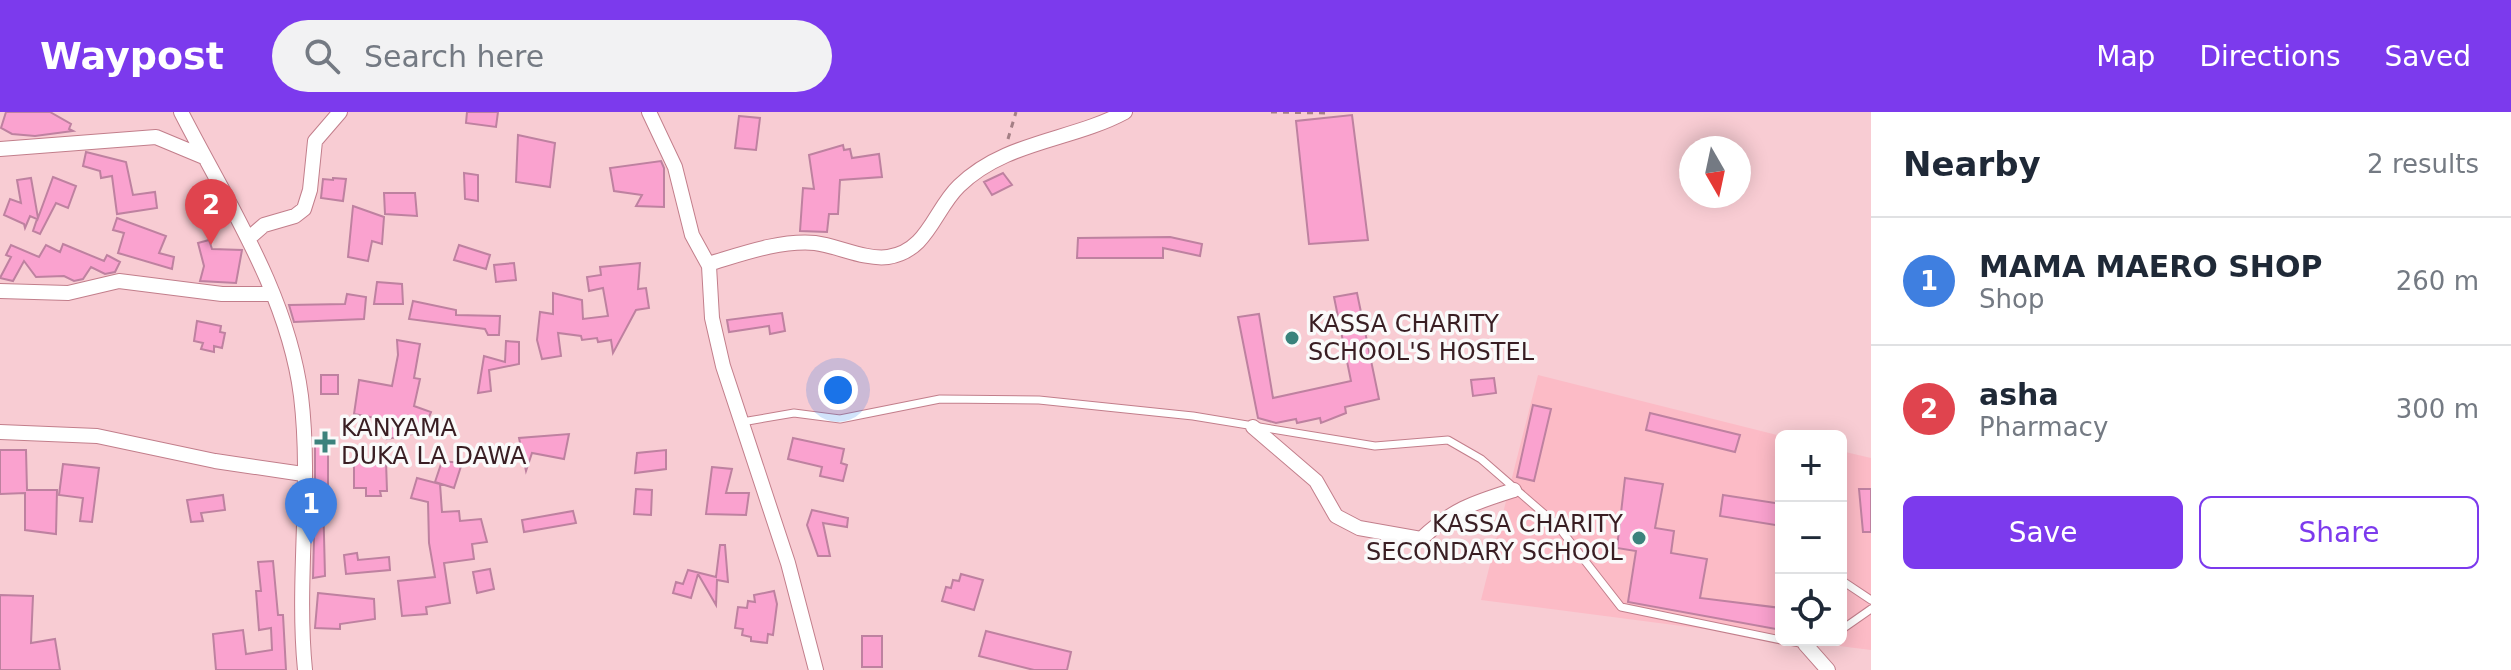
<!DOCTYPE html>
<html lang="en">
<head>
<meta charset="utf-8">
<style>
  :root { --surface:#fff; --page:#f2f2f3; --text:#1f2937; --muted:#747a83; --line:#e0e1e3; --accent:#7c3aed }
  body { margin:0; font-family:"DejaVu Sans",sans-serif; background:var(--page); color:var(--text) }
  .controls { position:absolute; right:24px; bottom:24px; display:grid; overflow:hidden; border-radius:12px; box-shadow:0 4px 20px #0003 }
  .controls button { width:72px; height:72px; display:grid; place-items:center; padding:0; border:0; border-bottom:2px solid var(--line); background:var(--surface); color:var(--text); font:40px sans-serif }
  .compass { position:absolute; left:1679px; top:24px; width:72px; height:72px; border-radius:50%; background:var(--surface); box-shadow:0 4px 20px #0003; rotate:171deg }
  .you { position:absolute; left:838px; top:278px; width:28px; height:28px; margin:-20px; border:6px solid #fff; border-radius:50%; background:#1a73e8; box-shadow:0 0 0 12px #1a73e833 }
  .badge { display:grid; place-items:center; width:52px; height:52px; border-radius:50%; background:var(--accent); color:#fff; font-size:26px; font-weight:700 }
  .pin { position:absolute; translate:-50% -66px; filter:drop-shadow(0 2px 4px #0008) }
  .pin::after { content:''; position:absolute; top:42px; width:28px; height:24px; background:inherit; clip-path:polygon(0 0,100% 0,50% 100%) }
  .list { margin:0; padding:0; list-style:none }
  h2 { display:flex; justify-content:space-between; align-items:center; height:104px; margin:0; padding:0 32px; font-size:34px }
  h2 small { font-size:26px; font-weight:400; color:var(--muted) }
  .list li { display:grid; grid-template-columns:52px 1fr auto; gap:24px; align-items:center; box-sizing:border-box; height:128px; padding:0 32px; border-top:2px solid var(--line) }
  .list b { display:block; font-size:30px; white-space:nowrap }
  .list p { margin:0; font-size:26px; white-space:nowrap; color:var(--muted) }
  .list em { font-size:26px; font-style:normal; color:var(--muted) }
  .actions { display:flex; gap:16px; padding:24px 32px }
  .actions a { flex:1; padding:18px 0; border:2px solid var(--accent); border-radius:12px; text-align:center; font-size:28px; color:var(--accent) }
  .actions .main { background:var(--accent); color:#fff }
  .icon { flex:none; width:44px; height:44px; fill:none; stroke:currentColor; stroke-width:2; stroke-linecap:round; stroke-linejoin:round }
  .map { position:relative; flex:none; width:1871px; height:558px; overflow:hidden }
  header { display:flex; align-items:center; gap:48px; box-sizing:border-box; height:112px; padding:0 40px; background:var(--accent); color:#fff }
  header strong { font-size:38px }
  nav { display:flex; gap:44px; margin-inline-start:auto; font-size:28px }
  .search { width:560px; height:72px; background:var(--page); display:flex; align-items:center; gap:20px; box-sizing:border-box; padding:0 28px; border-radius:44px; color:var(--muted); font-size:30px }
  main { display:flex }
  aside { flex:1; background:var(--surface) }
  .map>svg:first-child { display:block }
  .built { fill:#fcbbc6 }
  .building { fill:#faa2cf; stroke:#be81a0; stroke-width:2 }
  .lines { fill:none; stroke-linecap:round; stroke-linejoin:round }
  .service-casing { stroke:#c27e8b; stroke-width:9 }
  .minor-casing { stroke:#c27e8b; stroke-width:16 }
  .path { stroke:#a47f85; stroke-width:3; stroke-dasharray:6 6; stroke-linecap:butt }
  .service { stroke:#fff; stroke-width:7 }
  .minor { stroke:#fff; stroke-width:14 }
  .poi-dot { fill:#3b827c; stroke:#fafafa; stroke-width:3 }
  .labels { text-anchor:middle; stroke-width:7; stroke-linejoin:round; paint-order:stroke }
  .poi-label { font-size:24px; fill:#391e23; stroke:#fafafa; text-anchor:start }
</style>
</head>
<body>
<header>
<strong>Waypost</strong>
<div class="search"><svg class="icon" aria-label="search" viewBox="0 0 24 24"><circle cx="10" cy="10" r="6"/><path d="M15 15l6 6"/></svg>Search here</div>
<nav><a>Map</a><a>Directions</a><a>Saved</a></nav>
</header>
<main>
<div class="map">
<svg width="1871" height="558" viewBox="0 0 1871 558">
  <rect width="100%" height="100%" fill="#f8ccd3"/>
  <path class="built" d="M1538,263L1781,324V527L1481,488Z
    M1841,339L1871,346V538L1792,528H1841Z"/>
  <path class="building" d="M6,0H50L71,12L69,17L73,19L35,24L12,22L1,16Z
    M467,0H498L496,15L466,11Z
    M1352,3L1368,128L1309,132L1296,9Z
    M739,4L760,6L756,38L735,36Z
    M518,23L555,31L550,75L516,70Z
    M843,33L844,38L850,37L852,46L879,42L882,65L840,68L838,102H829L827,120L800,119L803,76L814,77L809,43Z
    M86,40L126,50L133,83L155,80L157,96L117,102L112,64L101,66L100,59L83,54Z
    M661,49L664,56V95L636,94L642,83L614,79L610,56Z
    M464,61L478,63V89L465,87Z
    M1003,61L1012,73L992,83L984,70Z
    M53,65L76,74L68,96L56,91L40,122L33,119L37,107L30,104L25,116L24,112L4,103L10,87L21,91L17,68L31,66L38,106Z
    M333,66L346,67L343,89L321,86L323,67L333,68Z
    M384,81H415L417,104L385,102Z
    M353,94L384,105L382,132L372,129L368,149L348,145Z
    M117,106L166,124L159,141L174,145L172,157L118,141L124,121L113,118Z
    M1170,125L1202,132L1200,144L1163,136V146H1077L1078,126Z
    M209,128L212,137L242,138L236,171L200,169L204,154L198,131Z
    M63,132L104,149L107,143L120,150L115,160L105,162L91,155L83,167L74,169L64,164L36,165L24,149L13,169L0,166L11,145L6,143L11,133L39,145L46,133L60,140Z
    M459,133L490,143L486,157L454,148Z
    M514,151L516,168L496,170L494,153Z
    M640,151L638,177L646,176L649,196L636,198L613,241L611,228L598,230L597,226L582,228L581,224L558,221L561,244L542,247L537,228L540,200L553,202V181L582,188L583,207L608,204L603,176L589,179L587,165L601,163L600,155Z
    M377,170L402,172L403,192H374Z
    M1357,181L1379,287L1345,295L1346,301L1321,311L1320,306L1297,311L1296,307L1276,311L1258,306L1238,205L1259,202L1273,286L1351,269L1334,185Z
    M347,182L366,185L364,207L294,210L289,193L345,192Z
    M413,189L456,198V203L500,204L499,223H488L485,217L409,207Z
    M782,201L785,219L770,222L769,214L729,220L727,208Z
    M197,209L221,214L220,220L225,221L222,236L214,234V240L201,237L203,231L194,229Z
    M397,228L420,232L414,266L420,267L414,294L431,300L427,310L422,309L418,321L387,327L388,323L377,320L381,307L354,302L359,268L392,274L398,243Z
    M506,229L519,230V252L489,258L491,279L478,281L484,244L505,250Z
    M321,263H338V282H321Z
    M1494,266L1496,281L1473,284L1471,268Z
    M1533,293L1551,297L1534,369L1517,365Z
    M1650,301L1740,323L1735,340L1646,318Z
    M569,322L564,347L532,341L526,359L519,326Z
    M793,326L844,337L841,351L847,353L843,369L820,364L822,355L788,347Z
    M315,328H328V375H315Z
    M0,338H26L27,378H57L56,422L25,418V381L0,382Z
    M666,338V357L635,361L637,341Z
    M386,349L387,379H380L381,384H366V376H354V350Z
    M442,349L462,351L454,376L435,370Z
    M63,352L99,356L92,410L80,409L83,386L59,383Z
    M712,355L732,357L726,381H749L746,403L706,402Z
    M417,366L440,372L442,400L459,399L460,409L481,407L487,430L472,432L474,447L444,451L450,491L426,495L427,502L402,504L398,469L435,465L429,431L428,390L411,386Z
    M1625,366L1663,372L1655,416L1674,419L1671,441L1707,447L1700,486L1781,496V518L1628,490L1636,439L1617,436Z
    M636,377L652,378L651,403L634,402Z
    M1859,377H1871V420H1863Z
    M223,383L225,398L201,401L203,409L191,410L187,388Z
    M1723,383L1781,392V414L1720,404Z
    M315,384H323L325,464L313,466Z
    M812,398L848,406L847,415L823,411L830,444H818L807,413Z
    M573,399L576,411L524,420L522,408Z
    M720,433H725L728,470L717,468L716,493L698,462L691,486L673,481L676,470L683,472L688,458L716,465Z
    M357,441L358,448L389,445L390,458L346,462L344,443Z
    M273,449L278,503H283L286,558H216L213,522L243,518L246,542L272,538L271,516L259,518L256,479H261L258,450Z
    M490,457L494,477L477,481L473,460Z
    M961,462L983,468L974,498L942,489L946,475L951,476L953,468L959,469Z
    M774,479L777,492L773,523L768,522L767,531L751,529V525L742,523L743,517L735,516L738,495L747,496L748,489L755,490L754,483Z
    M318,481L374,487L375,507L340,512V517L315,516Z
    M0,483L33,484L31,531L55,527L60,558H0Z
    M986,519L1071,540L1067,558H1034L979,544Z
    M862,524H882V555H862Z"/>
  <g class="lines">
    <defs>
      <path id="service" d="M742,310L794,301L840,307L940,287L1039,288L1193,304L1375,334L1448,328L1481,347L1557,413L1621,495L1781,528
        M1841,468L1871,488
        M1841,518L1871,497
        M1784,528L1805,532L1823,528"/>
      <path id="minor" d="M181,0C227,90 288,182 301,284C312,375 296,467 305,558
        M649,0L675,55L692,123L709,154L712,206L723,254L788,451L816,558
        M0,37L156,25L204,45
        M249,126L264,113L295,104L304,97L310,78L315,29L340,0
        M708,152C742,142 779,128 815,131C838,134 865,148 888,145C928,139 934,98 959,74C1005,29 1071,29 1125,0
        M0,179L68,181L119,169L222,182H271
        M1253,315L1316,369L1336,404L1359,416L1421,427C1453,397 1473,391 1514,378
        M0,320L97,324L215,349L303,362
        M1805,532L1828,558"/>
    </defs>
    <use href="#service" class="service-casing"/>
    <use href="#minor" class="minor-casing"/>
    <path class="path" d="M1271,0L1328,1
      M1008,27L1016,0"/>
    <use href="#service" class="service"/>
    <use href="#minor" class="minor"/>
  </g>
  <g class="poi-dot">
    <circle cx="1292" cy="226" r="8"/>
    <path d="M321 318h8v8h8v8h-8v8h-8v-8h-8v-8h8z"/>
    <circle cx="1639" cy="426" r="8"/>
  </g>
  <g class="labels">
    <g class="poi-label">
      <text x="1308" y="220">KASSA CHARITY<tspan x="1308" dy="28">SCHOOL'S HOSTEL</tspan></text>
      <text x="341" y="324">KANYAMA<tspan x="341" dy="28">DUKA LA DAWA</tspan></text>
      <text x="1623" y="420" text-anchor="end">KASSA CHARITY<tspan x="1623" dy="28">SECONDARY SCHOOL</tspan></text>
    </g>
  </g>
</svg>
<div class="controls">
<button>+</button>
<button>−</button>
<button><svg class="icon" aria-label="locate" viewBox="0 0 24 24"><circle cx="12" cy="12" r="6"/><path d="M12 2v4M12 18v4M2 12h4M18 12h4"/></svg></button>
</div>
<svg class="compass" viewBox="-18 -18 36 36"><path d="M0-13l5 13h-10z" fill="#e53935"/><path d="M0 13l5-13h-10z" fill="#747a83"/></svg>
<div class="you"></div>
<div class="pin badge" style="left:311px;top:432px;background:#3f7fe0">1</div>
<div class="pin badge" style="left:211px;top:133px;background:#e0444e">2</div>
</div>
<aside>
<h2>Nearby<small>2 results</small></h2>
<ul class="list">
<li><span class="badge" style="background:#3f7fe0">1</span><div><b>MAMA MAERO SHOP</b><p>Shop</p></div><em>260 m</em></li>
<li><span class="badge" style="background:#e0444e">2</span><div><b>asha</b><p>Pharmacy</p></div><em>300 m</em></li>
</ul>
<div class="actions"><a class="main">Save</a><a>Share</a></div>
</aside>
</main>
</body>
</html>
